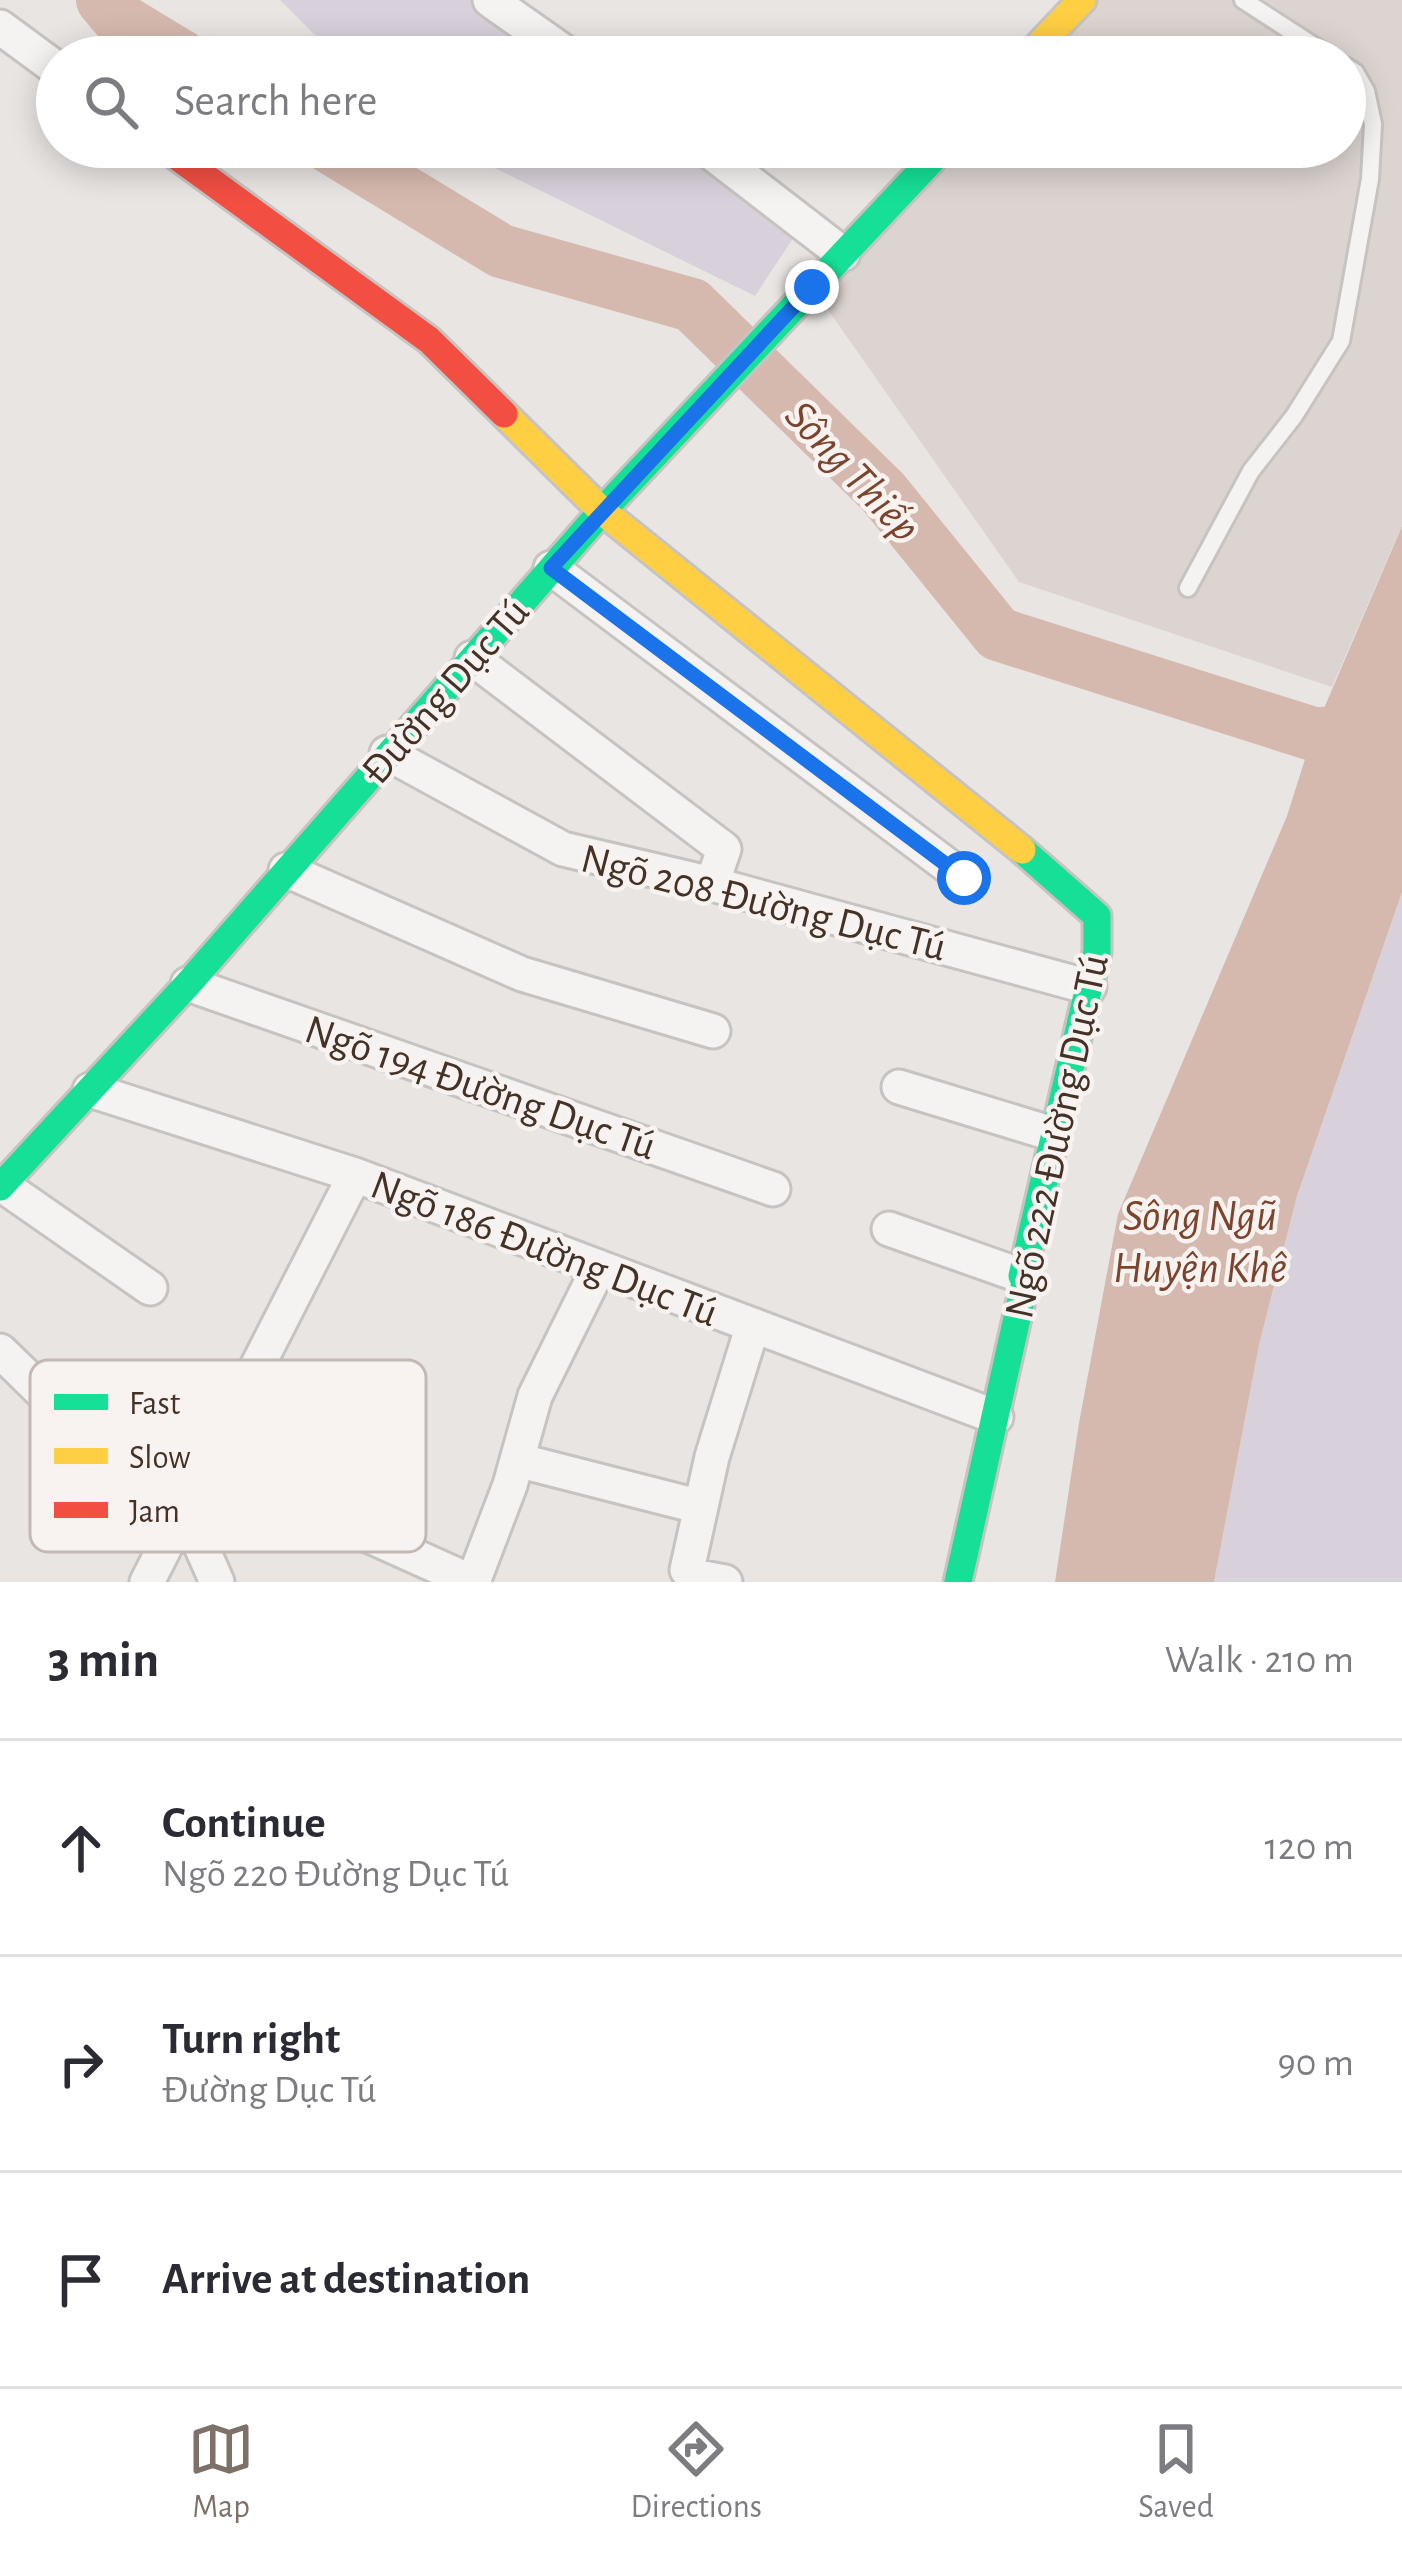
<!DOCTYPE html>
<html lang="en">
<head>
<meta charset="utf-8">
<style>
  :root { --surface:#fff; --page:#f2f2f3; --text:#2b2b33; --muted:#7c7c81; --line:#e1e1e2; --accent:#7d7169 }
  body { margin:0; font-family:"Alegreya Sans",sans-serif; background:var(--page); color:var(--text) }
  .stop { position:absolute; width:36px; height:36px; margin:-27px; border:9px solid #1a73e8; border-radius:50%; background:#fff }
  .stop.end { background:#1a73e8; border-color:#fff; box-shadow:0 3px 12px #0008 }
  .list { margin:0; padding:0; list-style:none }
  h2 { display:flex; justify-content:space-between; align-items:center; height:156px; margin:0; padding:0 48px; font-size:51px }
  h2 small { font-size:39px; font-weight:400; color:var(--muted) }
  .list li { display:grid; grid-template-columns:78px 1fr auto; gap:36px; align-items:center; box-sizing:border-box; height:216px; padding:0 48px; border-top:3px solid var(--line) }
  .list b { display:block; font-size:45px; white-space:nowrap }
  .list p { margin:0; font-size:39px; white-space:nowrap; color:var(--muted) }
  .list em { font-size:39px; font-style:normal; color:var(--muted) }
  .icon { flex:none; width:66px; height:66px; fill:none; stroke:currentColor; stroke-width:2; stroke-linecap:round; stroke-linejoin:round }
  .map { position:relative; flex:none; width:1402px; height:1582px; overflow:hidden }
  .search { position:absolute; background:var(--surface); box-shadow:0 6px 30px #0003; left:36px; right:36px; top:36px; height:132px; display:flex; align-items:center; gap:30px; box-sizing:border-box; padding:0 42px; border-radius:66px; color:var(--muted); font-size:45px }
  .sheet { height:804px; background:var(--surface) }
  nav { display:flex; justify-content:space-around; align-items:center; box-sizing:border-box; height:168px; border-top:3px solid var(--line); background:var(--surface); font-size:33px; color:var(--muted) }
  nav a { display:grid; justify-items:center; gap:6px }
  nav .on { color:var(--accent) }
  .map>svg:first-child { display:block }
  .built { fill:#dcd4d0 }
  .green { fill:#d8d1db }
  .water { fill:#d6b9ae }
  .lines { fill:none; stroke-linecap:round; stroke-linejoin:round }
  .river { stroke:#d6b9ae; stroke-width:54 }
  .lane-casing { stroke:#c6c3c1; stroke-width:22 }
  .street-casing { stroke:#c6c3c1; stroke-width:39 }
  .fast-casing { stroke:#c6c3c1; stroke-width:33 }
  .slow-casing { stroke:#c6c3c1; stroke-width:33 }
  .jam-casing { stroke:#c6c3c1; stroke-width:33 }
  .lane { stroke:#f4f3f2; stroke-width:16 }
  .street { stroke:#f4f3f2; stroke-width:33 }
  .fast { stroke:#16e098; stroke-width:27 }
  .slow { stroke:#ffcf43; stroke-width:27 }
  .jam { stroke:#f24e42; stroke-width:27 }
  .route { stroke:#1a73e8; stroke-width:15 }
  .labels { text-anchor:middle; stroke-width:9; stroke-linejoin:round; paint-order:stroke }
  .street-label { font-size:42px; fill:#443227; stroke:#f8f3f0 }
  .water-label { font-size:45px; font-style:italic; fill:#7c442d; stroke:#f8f3f0 }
  .key { fill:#f8f3f0; stroke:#c2b9b4; stroke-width:3 }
  .key-label { font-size:33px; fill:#443227 }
</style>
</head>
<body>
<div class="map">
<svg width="1402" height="1582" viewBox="0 0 1402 1582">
  <rect width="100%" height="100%" fill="#e8e5e3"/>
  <path class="built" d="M1082,0H1402V525L1332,687L1019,582L812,287L944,147H1345V57H1028Z"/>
  <path class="green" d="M280,0H491L571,57H337Z
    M452,147H697L803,223L755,296Z
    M1402,892V1582H1214L1259,1345L1297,1196Z"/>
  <path class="water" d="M1402,526V892L1297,1196L1259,1345L1214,1582H1055L1079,1423L1118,1214L1287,816L1313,734Z"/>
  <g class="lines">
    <path class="river" d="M103,0L119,19L182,57
      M330,147L501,251L692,305L883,492L998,634L1313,734L1386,733"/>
    <defs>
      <path id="lane" d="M1243,0L1331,57
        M1188,588L1251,471L1294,416L1341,341L1370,179L1373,124L1366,91L1355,72L1345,66"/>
      <path id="street" d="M490,0L571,57
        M0,27L57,69
        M704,147L843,254
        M551,568L964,878
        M472,658L724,849L712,884
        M387,753L563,849L712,884L1089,987
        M286,870L522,974L713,1031
        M188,984L773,1189
        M899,1087L1053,1134
        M90,1090L355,1175L996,1417
        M2,1185L150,1288
        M889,1229L1022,1276
        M0,1351C59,1407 112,1469 187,1504
        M517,1460L701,1507
        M208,1463L472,1582
        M181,1516L201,1546L217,1582
        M147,1582L355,1175
        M473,1582L510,1485L535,1396L599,1267
        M725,1582L698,1577L687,1570L712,1457L753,1325"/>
      <path id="fast" d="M0,1187L188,984L602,511L944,147
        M958,1582L1026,1278L1022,1276L1097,952V916L1022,850"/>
      <path id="slow" d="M1028,57L1082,0
        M504,414L602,511L1022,850"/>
      <path id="jam" d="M164,147L429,340L504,414"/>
    </defs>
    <use href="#lane" class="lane-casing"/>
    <use href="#street" class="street-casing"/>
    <use href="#fast" class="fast-casing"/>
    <use href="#slow" class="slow-casing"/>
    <use href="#jam" class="jam-casing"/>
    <use href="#lane" class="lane"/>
    <use href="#street" class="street"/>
    <use href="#fast" class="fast"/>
    <use href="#slow" class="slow"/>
    <use href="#jam" class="jam"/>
  </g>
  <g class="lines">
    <path class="route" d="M812,287L551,568L964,878"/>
  </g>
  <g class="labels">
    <g class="street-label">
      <text transform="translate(444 690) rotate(-49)" y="15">Đường Dục Tú</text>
      <text transform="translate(764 901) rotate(14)" y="15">Ngõ 208 Đường Dục Tú</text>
      <text transform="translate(481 1086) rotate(19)" y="15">Ngõ 194 Đường Dục Tú</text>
      <text transform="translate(1055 1136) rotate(-78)" y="15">Ngõ 222 Đường Dục Tú</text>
      <text transform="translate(545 1247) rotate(21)" y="15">Ngõ 186 Đường Dục Tú</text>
    </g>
    <g class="water-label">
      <text transform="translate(854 470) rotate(47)" y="16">Sông Thiếp</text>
      <text x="1200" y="1230">Sông Ngũ<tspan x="1200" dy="52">Huyện Khê</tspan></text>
    </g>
  </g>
  <rect x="30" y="1360" width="396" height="192" rx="18" class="key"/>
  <rect x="54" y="1394" width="54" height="16" fill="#16e098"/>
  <rect x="54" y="1448" width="54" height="16" fill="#ffcf43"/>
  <rect x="54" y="1502" width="54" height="16" fill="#f24e42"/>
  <g class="key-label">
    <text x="129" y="1414">Fast</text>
    <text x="129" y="1468">Slow</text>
    <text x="129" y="1522">Jam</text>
  </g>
</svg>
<div class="stop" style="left:964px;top:878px"></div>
<div class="stop end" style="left:812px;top:287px"></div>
<div class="search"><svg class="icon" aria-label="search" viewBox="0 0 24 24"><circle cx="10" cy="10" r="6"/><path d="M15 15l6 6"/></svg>Search here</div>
</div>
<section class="sheet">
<h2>3 min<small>Walk · 210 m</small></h2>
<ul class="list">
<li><svg class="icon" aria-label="ahead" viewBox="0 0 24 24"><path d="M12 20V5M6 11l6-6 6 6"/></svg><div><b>Continue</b><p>Ngõ 220 Đường Dục Tú</p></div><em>120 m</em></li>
<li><svg class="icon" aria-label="right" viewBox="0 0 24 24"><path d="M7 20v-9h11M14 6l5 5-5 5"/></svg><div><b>Turn right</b><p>Đường Dục Tú</p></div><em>90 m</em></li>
<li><svg class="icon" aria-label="arrive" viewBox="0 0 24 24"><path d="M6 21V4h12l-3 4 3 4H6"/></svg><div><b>Arrive at destination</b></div></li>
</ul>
</section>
<nav>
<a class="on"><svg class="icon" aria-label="map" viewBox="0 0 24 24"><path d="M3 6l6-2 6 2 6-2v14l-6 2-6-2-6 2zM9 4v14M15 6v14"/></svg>Map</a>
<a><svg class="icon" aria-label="directions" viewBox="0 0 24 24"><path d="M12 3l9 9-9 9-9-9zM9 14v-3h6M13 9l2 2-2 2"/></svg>Directions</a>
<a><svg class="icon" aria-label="saved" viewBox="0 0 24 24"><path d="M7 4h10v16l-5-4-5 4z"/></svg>Saved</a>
</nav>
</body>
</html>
